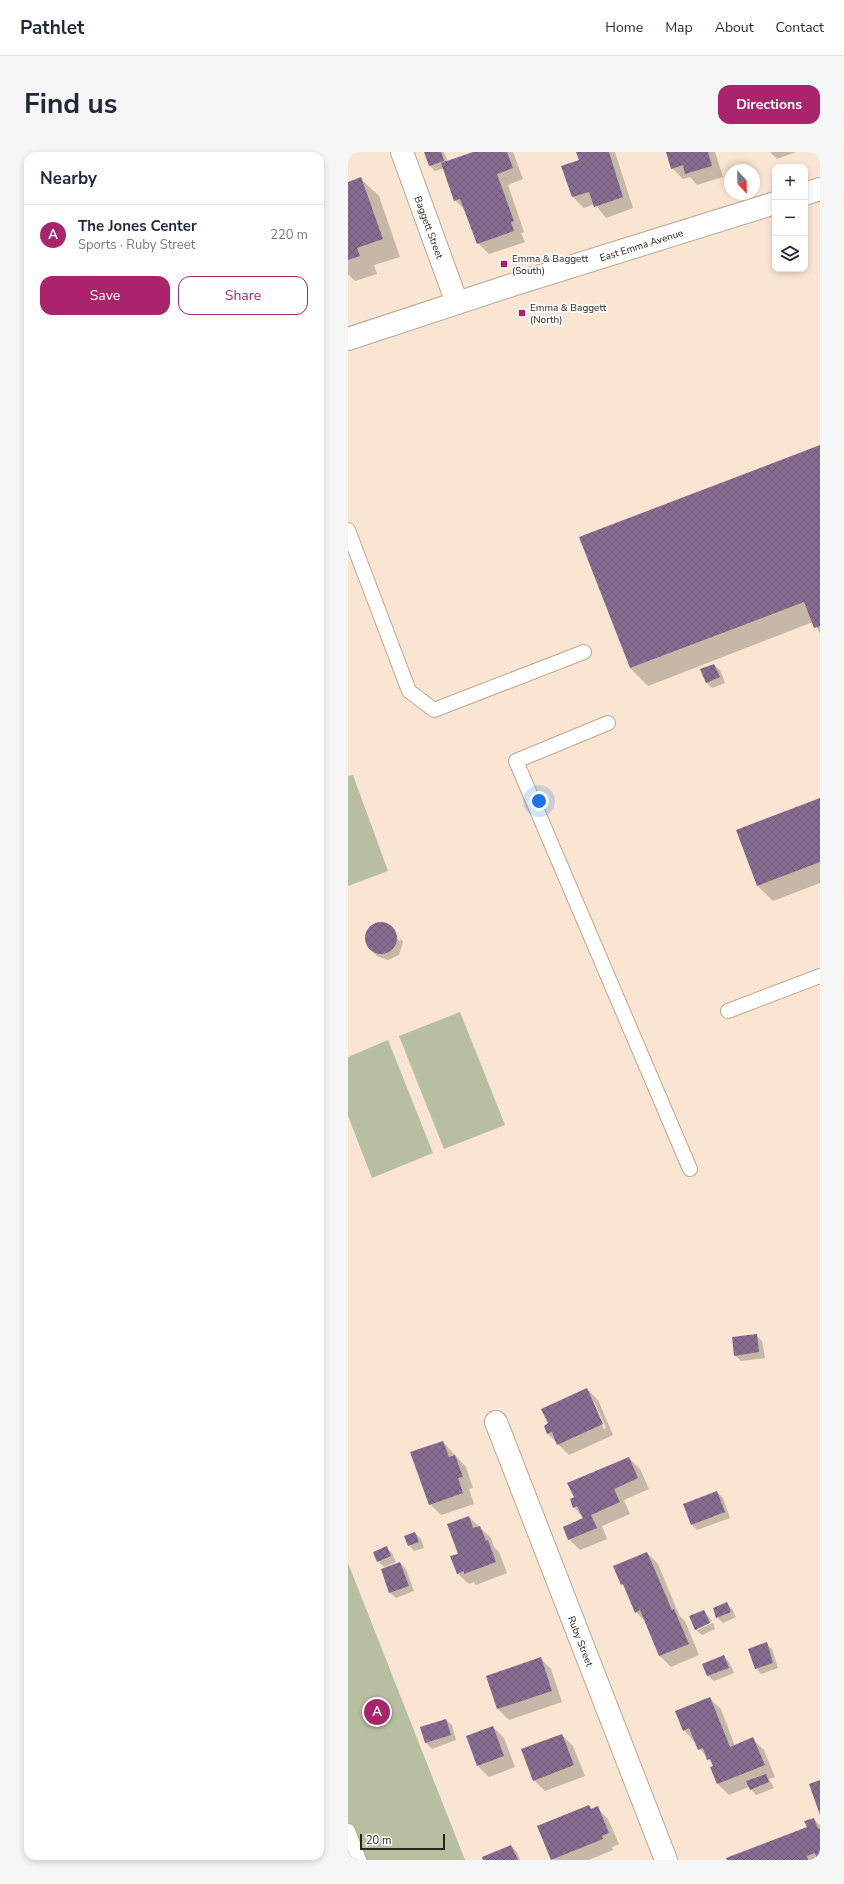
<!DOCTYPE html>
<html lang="en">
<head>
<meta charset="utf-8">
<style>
  :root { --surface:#fff; --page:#f6f6f7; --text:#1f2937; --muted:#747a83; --line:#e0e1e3; --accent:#aa246b }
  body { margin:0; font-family:"Nunito Sans",sans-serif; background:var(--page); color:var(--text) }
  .controls { position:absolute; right:12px; top:12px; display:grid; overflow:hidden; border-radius:8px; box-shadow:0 2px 6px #0003 }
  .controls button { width:36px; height:36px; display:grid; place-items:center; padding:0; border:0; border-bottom:1px solid var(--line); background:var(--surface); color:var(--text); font:20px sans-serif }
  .compass { position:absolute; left:376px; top:12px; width:36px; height:36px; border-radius:50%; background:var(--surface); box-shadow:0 2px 6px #0003; rotate:158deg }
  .scale { position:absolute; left:12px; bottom:10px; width:85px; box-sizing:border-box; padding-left:4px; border:2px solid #2b241d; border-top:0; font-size:11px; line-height:14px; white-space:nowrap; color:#2b241d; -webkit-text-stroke:3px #fff; paint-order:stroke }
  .you { position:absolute; left:191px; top:649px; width:14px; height:14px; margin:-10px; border:3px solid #fff; border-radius:50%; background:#1a73e8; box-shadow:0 0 0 6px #1a73e833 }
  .badge { display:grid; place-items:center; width:26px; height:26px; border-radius:50%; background:var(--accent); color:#fff; font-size:13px; font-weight:700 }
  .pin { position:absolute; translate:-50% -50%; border:2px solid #fff; box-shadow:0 1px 4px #0006 }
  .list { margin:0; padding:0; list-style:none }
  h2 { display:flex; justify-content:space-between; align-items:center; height:52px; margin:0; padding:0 16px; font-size:17px }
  h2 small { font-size:13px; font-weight:400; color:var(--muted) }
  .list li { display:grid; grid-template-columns:26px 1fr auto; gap:12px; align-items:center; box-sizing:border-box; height:60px; padding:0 16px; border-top:1px solid var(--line) }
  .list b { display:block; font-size:15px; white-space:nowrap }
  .list p { margin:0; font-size:13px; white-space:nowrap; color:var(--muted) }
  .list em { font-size:13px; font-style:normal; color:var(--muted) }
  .actions { display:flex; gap:8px; padding:12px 16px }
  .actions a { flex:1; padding:9px 0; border:1px solid var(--accent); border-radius:12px; text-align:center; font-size:14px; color:var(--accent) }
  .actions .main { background:var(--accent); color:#fff }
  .icon { flex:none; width:22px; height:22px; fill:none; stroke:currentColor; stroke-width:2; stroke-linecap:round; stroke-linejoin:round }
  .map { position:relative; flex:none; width:472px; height:1708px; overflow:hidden; border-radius:12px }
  header { display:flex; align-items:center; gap:24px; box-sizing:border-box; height:56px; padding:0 20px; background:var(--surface); border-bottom:1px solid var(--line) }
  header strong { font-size:19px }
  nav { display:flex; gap:22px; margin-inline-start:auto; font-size:14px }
  .intro { display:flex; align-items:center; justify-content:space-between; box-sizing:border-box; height:96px; padding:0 24px }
  h1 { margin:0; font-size:28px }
  .button { padding:10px 18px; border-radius:12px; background:var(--accent); color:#fff; font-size:14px; font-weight:700 }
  main { display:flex; gap:24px; padding:0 24px }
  aside { flex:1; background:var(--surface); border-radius:12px; box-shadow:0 2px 6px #0003 }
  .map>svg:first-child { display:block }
  .pitch { fill:#b8bfa1 }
  .shadow { fill:#0003; fill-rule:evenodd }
  .building { fill:url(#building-cross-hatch) }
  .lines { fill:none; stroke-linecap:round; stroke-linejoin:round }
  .service-casing { stroke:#baa794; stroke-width:16 }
  .minor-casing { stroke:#baa794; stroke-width:24 }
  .tertiary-casing { stroke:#baa794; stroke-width:24 }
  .service { stroke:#fff; stroke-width:14 }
  .minor { stroke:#fff; stroke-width:22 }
  .tertiary { stroke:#fff; stroke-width:22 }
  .poi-dot { fill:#aa246b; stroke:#fff; stroke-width:1.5 }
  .labels { text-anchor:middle; stroke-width:3.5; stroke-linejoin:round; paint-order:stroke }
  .street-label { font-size:10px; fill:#2b241d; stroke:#fff }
  .poi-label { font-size:10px; fill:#2b241d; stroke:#fff; text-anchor:start }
</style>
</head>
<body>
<header>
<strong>Pathlet</strong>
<nav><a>Home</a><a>Map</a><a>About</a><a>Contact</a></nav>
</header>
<div class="intro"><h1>Find us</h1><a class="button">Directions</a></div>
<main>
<aside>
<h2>Nearby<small></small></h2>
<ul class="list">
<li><span class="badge">A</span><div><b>The Jones Center</b><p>Sports · Ruby Street</p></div><em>220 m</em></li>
</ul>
<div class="actions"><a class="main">Save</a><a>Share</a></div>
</aside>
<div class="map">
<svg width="472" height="1708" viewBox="0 0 472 1708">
  <defs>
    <pattern id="building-cross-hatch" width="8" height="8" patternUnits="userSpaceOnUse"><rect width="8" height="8" fill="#886c91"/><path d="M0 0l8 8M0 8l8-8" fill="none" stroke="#6f5976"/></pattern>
  </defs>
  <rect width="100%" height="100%" fill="#f9e5d1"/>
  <path class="pitch" d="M5,623L40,719L0,734V624Z
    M112,860L157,973L96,997L51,884Z
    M40,888L85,1001L24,1026L0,964V905Z
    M0,1411L117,1708H0Z"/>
  <path class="shadow" d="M77,0H96L100,10L128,0H165L175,27L160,33L176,80L173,81L177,90L141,102L130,91L118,59L107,48L96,16L87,19L82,14Z
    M229,0H267L285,56L258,66L247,52L236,56L225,45L215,14L232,8Z
    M319,0H367L375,25L349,33L342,25L335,27L324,16Z
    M422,0H448L429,7Z
    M13,27L31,44L52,105L26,113L29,122L7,129L0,122V31Z
    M472,294V481L465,470L300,534L282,516Z
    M366,513L372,518L377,531L364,536L358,530Z
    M472,647V731L425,749L410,734L389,679Z
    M31,770L43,774L51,789L53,788L48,780L55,790L51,803L40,808L29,804L23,798L17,787L21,775Z
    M408,1183L414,1189L417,1206L393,1209L387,1203Z
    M239,1237L250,1248L265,1283L221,1303L200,1282L197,1274ZM244,1249H246L258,1276L256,1277Z
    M95,1290L118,1315L125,1336L121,1337L126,1352L93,1363L82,1352Z
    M281,1306L292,1317L301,1337L276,1348L282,1362L254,1374L259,1387L232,1398L221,1387L236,1367L226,1355L227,1345Z
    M369,1340L375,1346L382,1366L349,1378L344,1373Z
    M121,1365L143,1386L146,1395L151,1400L159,1421L128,1433L126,1430L121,1432L109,1421L111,1402Z
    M67,1381L73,1387L76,1396L66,1399L61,1393Z
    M38,1396L44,1401L48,1410L36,1415L30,1409Z
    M299,1401L310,1412L331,1463L337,1469L351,1503L323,1515L312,1504L299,1471L288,1460L278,1437L274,1432Z
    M52,1411L58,1417L66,1439L48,1446L42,1441Z
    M379,1451L384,1457L388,1465L375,1471L369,1465Z
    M356,1459L364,1469L349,1476V1478L365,1471L367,1477L354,1483L348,1478L342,1465Z
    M418,1492L424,1497L430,1516L413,1522L408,1516Z
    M375,1504L381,1510L386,1521L366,1529L360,1524L356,1512Z
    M192,1506L203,1517L214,1550L161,1568L150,1557Z
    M361,1546L373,1557L387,1594L405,1587L416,1598L427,1625L421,1627L426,1636L408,1643L401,1635L381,1643L370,1632L364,1616L366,1615L365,1612L336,1578Z
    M98,1568L104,1573L108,1588L84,1597L78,1591L73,1576Z
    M145,1575L156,1586L167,1615L141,1625L130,1614Z
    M214,1583L225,1594L237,1624L197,1639L186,1628Z
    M241,1654L245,1658L249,1656L260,1667L271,1692L264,1695L265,1698L241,1708H205Z
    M465,1667L472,1673V1708H380L460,1675Z
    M163,1694L169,1700L172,1708H136Z"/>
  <path class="building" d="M76,0H93L96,9L81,14Z
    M125,0H159L165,16L149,22L166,69L163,70L166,79L129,92L112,47L106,49L93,11Z
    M228,0H261L275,45L246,55L241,40L224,45L213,14L231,8Z
    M318,0H360L364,14L337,22L335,13L323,17Z
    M13,25L35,87L9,96L12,104L0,108V30Z
    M472,293V474L466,476L456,450L282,516L231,385Z
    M366,512L372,525L358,531L352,517Z
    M472,646V710L409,734L388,678Z
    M17 786a16 16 0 1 1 32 0a16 16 0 1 1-32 0Z
    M409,1182L411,1200L386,1204L384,1185Z
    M239,1236L255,1272L209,1293L204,1280L199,1282L196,1274L200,1271L193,1257Z
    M95,1289L101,1305L107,1303L115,1325L110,1326L115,1341L81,1353L62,1300Z
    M281,1305L290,1326L266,1337L272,1350L243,1363L249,1376L220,1388L215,1375L235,1366L229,1354L225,1356L222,1347L226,1345L219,1331Z
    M369,1339L377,1360L343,1373L335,1352Z
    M121,1364L125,1376L132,1374L138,1389L140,1388L148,1410L116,1422V1419L109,1422L102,1404L110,1402L99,1372Z
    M67,1380L71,1390L60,1394L56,1384Z
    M39,1394L43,1404L29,1410L25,1400Z
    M299,1400L324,1458L326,1457L341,1492L311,1504L292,1458L287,1461L275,1432L273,1433L265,1414Z
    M52,1410L61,1434L41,1441L33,1417Z
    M379,1450L383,1460L368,1466L365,1456Z
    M356,1458L362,1471L347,1478L341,1464Z
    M419,1490L425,1511L407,1517L400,1497Z
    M376,1503L381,1516L359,1524L354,1512Z
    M193,1505L204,1539L149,1557L138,1524Z
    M362,1545L382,1595L405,1585L417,1613L369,1632L362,1615L365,1614L362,1607L359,1608L355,1596L350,1598L341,1576L335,1579L327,1559Z
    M98,1567L103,1583L77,1591L72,1575Z
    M145,1574L156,1604L129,1614L118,1584Z
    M214,1582L226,1613L185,1629L173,1597Z
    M418,1622L421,1630L402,1638L398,1629Z
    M472,1628V1663L461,1632Z
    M241,1653L243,1657L250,1654L261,1681L254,1684L255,1687L203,1708L189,1674Z
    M466,1666L470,1677L472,1676V1708H470L467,1701L459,1704L460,1708H379L378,1706L459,1675L456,1669Z
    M163,1693L170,1708H135L134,1705Z"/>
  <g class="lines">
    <defs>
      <path id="service" d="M0,378L61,539L86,558L236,500
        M260,571L168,609L342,1017
        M380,859L472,824
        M0,1679L11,1708"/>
      <g id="minor">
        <path id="s1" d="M54,0L109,151"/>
        <path id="s2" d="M148,1270L318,1708"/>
      </g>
      <g id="tertiary">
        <path d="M457,42L472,37"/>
        <path id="s3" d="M0,187L164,133L427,51"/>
      </g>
    </defs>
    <use href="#service" class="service-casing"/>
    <use href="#minor" class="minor-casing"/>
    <use href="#tertiary" class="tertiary-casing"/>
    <use href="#service" class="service"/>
    <use href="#minor" class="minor"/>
    <use href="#tertiary" class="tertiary"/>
  </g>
  <g class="poi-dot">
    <rect x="152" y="108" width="8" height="8" rx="2"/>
    <rect x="170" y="157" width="8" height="8" rx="2"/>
  </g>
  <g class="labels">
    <g class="street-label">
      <text dy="4" stroke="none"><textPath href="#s1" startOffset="80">Baggett Street</textPath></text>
      <text dy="4" stroke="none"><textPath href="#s3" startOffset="308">East Emma Avenue</textPath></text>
      <text dy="4" stroke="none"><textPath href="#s2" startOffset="235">Ruby Street</textPath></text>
    </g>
    <g class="poi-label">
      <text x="164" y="110">Emma &amp; Baggett<tspan x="164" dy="12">(South)</tspan></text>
      <text x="182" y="159">Emma &amp; Baggett<tspan x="182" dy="12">(North)</tspan></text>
    </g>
  </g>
</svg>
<div class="controls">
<button>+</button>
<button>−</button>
<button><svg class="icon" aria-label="layers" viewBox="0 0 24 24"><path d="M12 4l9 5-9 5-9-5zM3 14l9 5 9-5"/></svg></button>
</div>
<svg class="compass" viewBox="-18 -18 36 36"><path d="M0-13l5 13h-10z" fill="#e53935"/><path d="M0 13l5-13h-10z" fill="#747a83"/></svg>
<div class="scale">20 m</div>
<div class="you"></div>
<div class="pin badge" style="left:29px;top:1560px">A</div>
</div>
</main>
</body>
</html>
